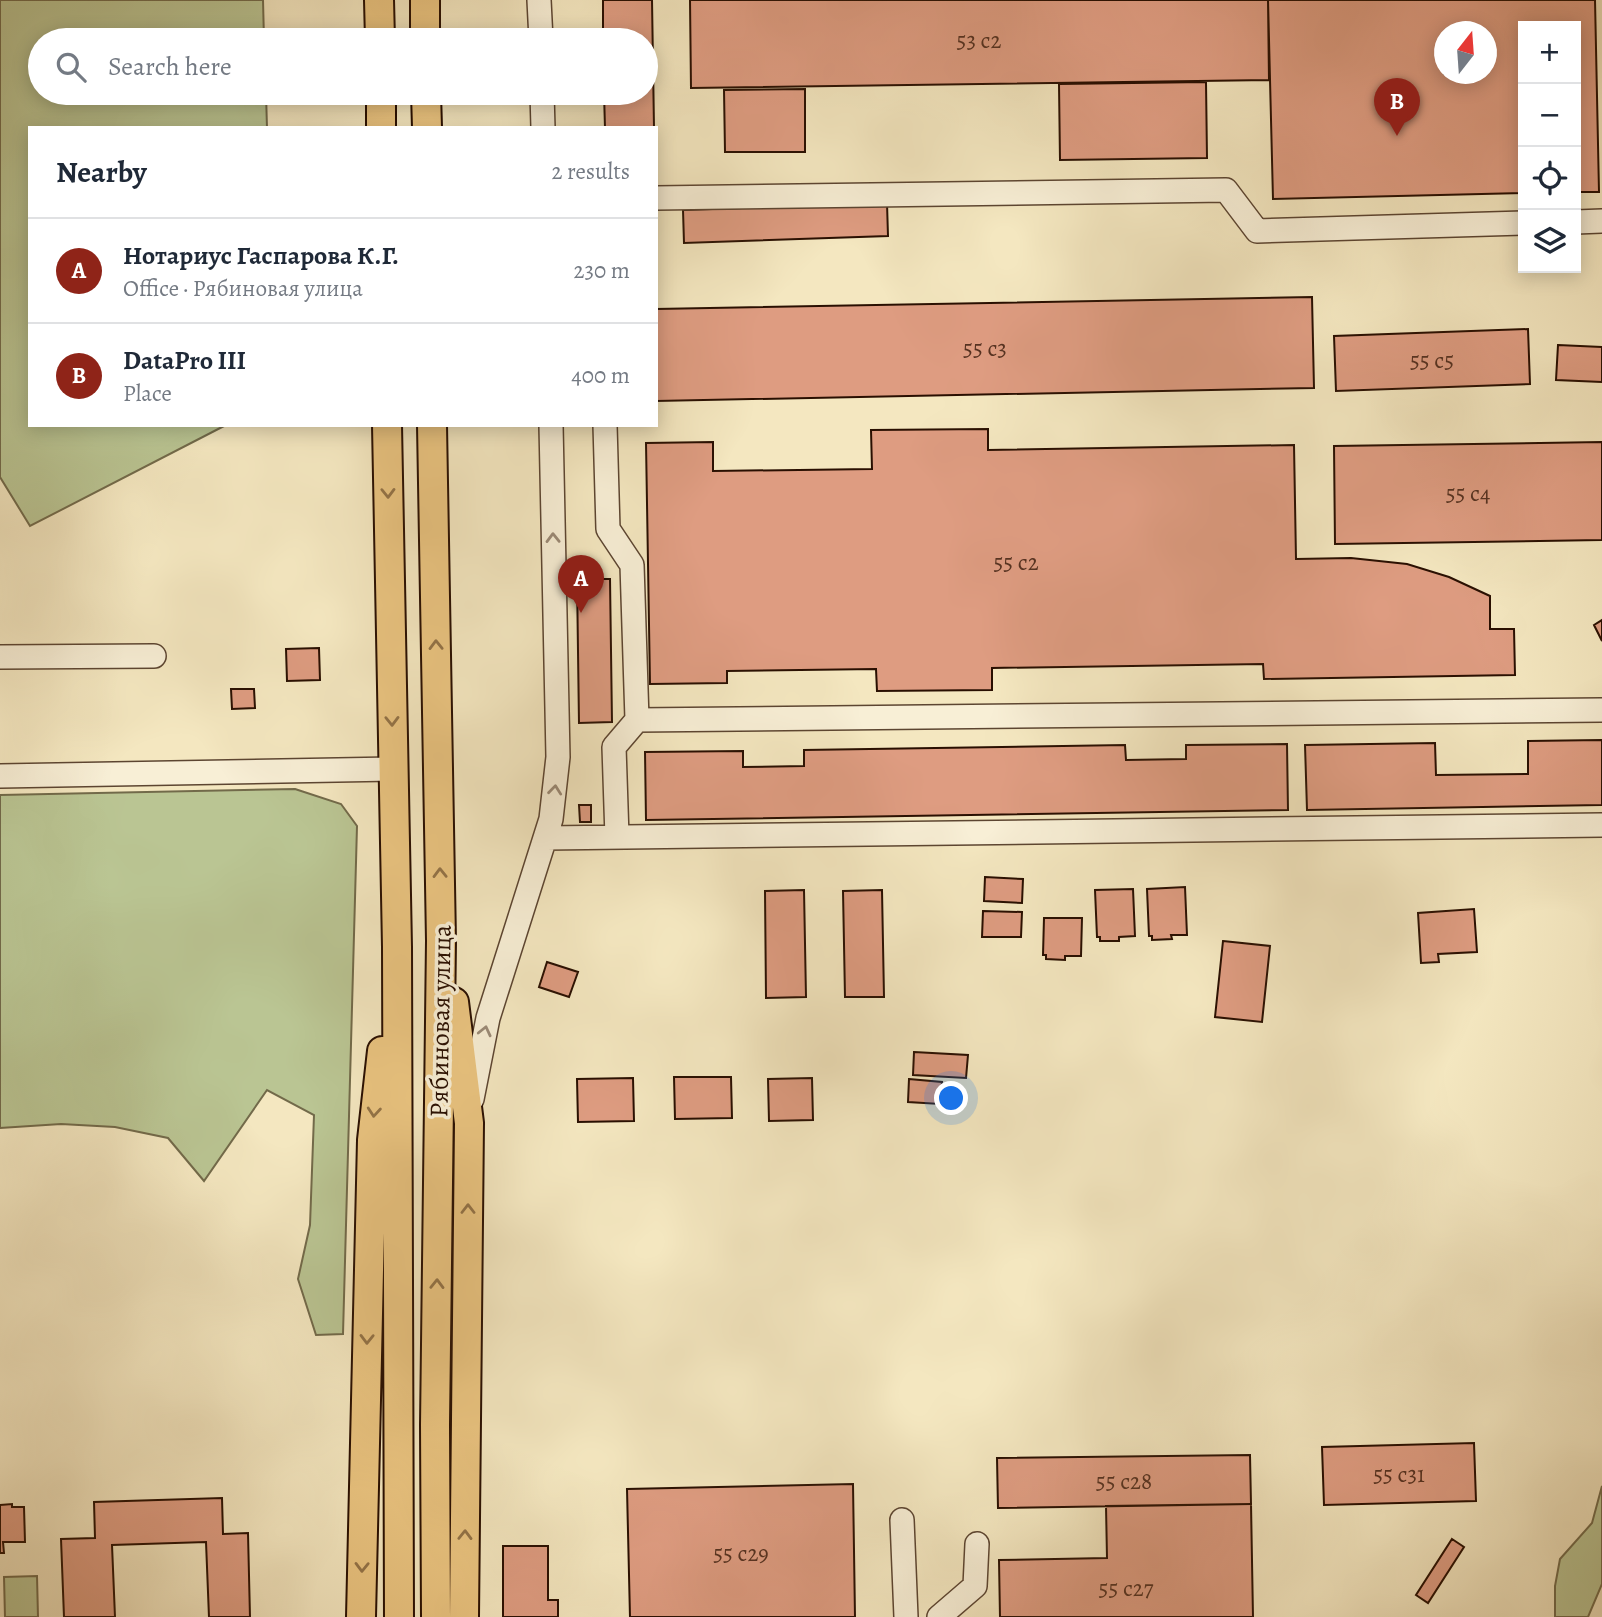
<!DOCTYPE html>
<html lang="en">
<head>
<meta charset="utf-8">
<style>
  :root { --surface:#fff; --page:#f6f6f7; --text:#1f2937; --muted:#747a83; --line:#e0e1e3; --accent:#8f2418 }
  body { margin:0; font-family:Alegreya,serif; background:var(--page); color:var(--text) }
  .controls { position:absolute; right:21px; top:21px; display:grid; overflow:hidden; border-radius:0px; box-shadow:0 4px 18px #0003 }
  .controls button { width:63px; height:63px; display:grid; place-items:center; padding:0; border:0; border-bottom:2px solid var(--line); background:var(--surface); color:var(--text); font:35px sans-serif }
  .compass { position:absolute; left:1434px; top:21px; width:63px; height:63px; border-radius:50%; background:var(--surface); box-shadow:0 4px 18px #0003; rotate:17deg }
  .you { position:absolute; left:952px; top:1099px; width:24px; height:24px; margin:-18px; border:5px solid #fff; border-radius:50%; background:#1a73e8; box-shadow:0 0 0 10px #1a73e833 }
  .badge { display:grid; place-items:center; width:46px; height:46px; border-radius:50%; background:var(--accent); color:#fff; font-size:23px; font-weight:700 }
  .pin { position:absolute; translate:-50% -58px; filter:drop-shadow(0 2px 4px #0008) }
  .pin::after { content:''; position:absolute; top:37px; width:24px; height:21px; background:inherit; clip-path:polygon(0 0,100% 0,50% 100%) }
  .list { margin:0; padding:0; list-style:none }
  h2 { display:flex; justify-content:space-between; align-items:center; height:91px; margin:0; padding:0 28px; font-size:30px }
  h2 small { font-size:23px; font-weight:400; color:var(--muted) }
  .list li { display:grid; grid-template-columns:46px 1fr auto; gap:21px; align-items:center; box-sizing:border-box; height:105px; padding:0 28px; border-top:2px solid var(--line) }
  .list b { display:block; font-size:26px; white-space:nowrap }
  .list p { margin:0; font-size:23px; white-space:nowrap; color:var(--muted) }
  .list em { font-size:23px; font-style:normal; color:var(--muted) }
  .icon { flex:none; width:38px; height:38px; fill:none; stroke:currentColor; stroke-width:2; stroke-linecap:round; stroke-linejoin:round }
  .map { position:relative; flex:none; width:1602px; height:1617px; overflow:hidden }
  .search { position:absolute; background:var(--surface); box-shadow:0 4px 18px #0003; left:28px; top:28px; width:630px; height:77px; display:flex; align-items:center; gap:18px; box-sizing:border-box; padding:0 24px; border-radius:38px; color:var(--muted); font-size:26px }
  .panel { position:absolute; background:var(--surface); box-shadow:0 4px 18px #0003; left:28px; top:126px; width:630px; height:301px; border-radius:0px }
  .map>svg:first-child { display:block }
  .green { fill:#bac593; stroke:#726a4a; stroke-width:2 }
  .building { fill:#de9c81; stroke:#290f01; stroke-width:2; fill-rule:evenodd }
  .lines { fill:none; stroke-linecap:round; stroke-linejoin:round }
  .minor-casing { stroke:#5c4531; stroke-width:26 }
  .major-casing { stroke:#290f01; stroke-width:32 }
  .minor { stroke:#f8efd6; stroke-width:23 }
  .major { stroke:#eac480; stroke-width:28 }
  .oneway { stroke:#937347 }
  .oneway2 { stroke:#9b8a76 }
  .labels { text-anchor:middle; stroke-width:7; stroke-linejoin:round; paint-order:stroke }
  .number-label { font-size:23px; fill:#563221 }
  .street-label { font-size:26px; fill:#290f01; stroke:#f8efd6 }
</style>
</head>
<body>
<div class="map">
<svg width="1602" height="1617" viewBox="0 0 1602 1617">
  <rect width="100%" height="100%" fill="#f4e7c0"/>
  <filter id="stains"><feTurbulence type="fractalNoise" baseFrequency=".00286" numOctaves="4"/><feColorMatrix values="0 0 0 0 .2 0 0 0 0 .09 0 0 0 0 .02 0 0 0 .5 -.17"/></filter>
  <radialGradient id="worn" r=".72"><stop offset=".6" stop-color="#630" stop-opacity="0"/><stop offset="1" stop-color="#630" stop-opacity=".3"/></radialGradient>
  <path class="green" d="M0,0H263L264,40H40V93H266L267,128H30V425H226L30,526L0,477Z
    M295,789L341,804L357,826L343,1334L316,1335L298,1279L310,1225L314,1115L267,1090L204,1181L168,1138L115,1127L61,1124L0,1128V795Z
    M1602,1486V1584L1588,1617H1555V1586L1560,1559L1592,1523Z
    M37,1576L38,1617H5L4,1577Z"/>
  <path class="building" d="M603,0H652L654,128H605L604,93H646V40H603Z
    M690,0H1268L1269,80L691,88Z
    M1268,0H1595L1599,192H1576V26H1523V193L1273,199ZM1444,32H1486V74H1444Z
    M1206,82L1207,158L1060,160L1059,84Z
    M805,89V152H725L724,90Z
    M887,203L888,236L684,243L683,210Z
    M1312,297L1314,388L656,401V309Z
    M1528,329L1530,384L1336,391L1334,336Z
    M1558,345L1602,347V382L1556,380Z
    M988,429V450L1294,445L1296,559L1351,558L1407,564L1449,577L1490,596V629H1514L1515,675L1264,679L1263,664L992,668V690L877,691L876,669L727,671V683L650,684L646,443L713,442V471L872,469L871,430Z
    M1602,442V540L1335,544L1334,446Z
    M577,579H610L612,722L579,723Z
    M1602,620V641L1594,625Z
    M319,648L320,680L287,681L286,649Z
    M231,689H254L255,708L232,709Z
    M1602,740V805L1307,810L1305,745L1435,743L1436,775L1528,774V741Z
    M1287,744L1288,810L646,820L645,752L743,751V767L804,766V750L1125,745L1126,760L1186,759V745Z
    M579,805H591V822H580Z
    M985,877L1023,879L1022,903L984,901Z
    M1185,887L1187,935H1171L1172,939L1152,940V936H1149L1147,889Z
    M1133,889L1135,936L1119,937V941H1100V937H1097L1095,890Z
    M804,890L806,997L766,998L765,891Z
    M882,890L884,997H845L843,891Z
    M1474,909L1477,952L1438,954L1439,962L1421,963L1418,913Z
    M983,911L1022,912L1021,937H982Z
    M1044,918H1082L1081,956H1065V960L1046,959V955H1043Z
    M1223,941L1270,946L1262,1022L1215,1017Z
    M547,962L578,972L569,997L539,987Z
    M914,1052L968,1055L966,1078L913,1075Z
    M674,1077H731L732,1118L675,1119Z
    M633,1078L634,1121L578,1122L577,1079Z
    M812,1078L813,1120L769,1121L768,1079Z
    M909,1079L942,1082L940,1104L908,1102Z
    M1474,1443L1476,1501L1324,1505L1322,1447Z
    M1250,1455L1251,1504L998,1508L997,1458Z
    M853,1484L855,1617H630L627,1489Z
    M222,1498L223,1534L248,1533L250,1617H209L206,1542L112,1545L115,1617H64L61,1539L95,1538L94,1502Z
    M12,1504V1507H24L25,1542H3L4,1553H0V1505Z
    M1251,1504L1253,1617H1000L999,1560L1107,1558L1106,1506Z
    M1452,1539L1464,1547L1428,1603L1416,1595Z
    M503,1546H548V1600H558V1617H503Z"/>
  <g class="lines">
    <defs>
      <path id="minor" d="M539,0L541,40
        M542,93L543,128
        M656,198L1226,190L1257,231L1523,223
        M1576,222L1602,221
        M605,425L608,529L632,565L637,720L614,747L617,837
        M0,657L154,656
        M637,720L1602,710
        M0,776L393,769
        M546,838L1602,825
        M472,1099L488,1018L551,819L558,757L551,425
        M902,1520L906,1617
        M939,1617L975,1586L977,1544"/>
      <path id="major" d="M379,0L380,40
        M425,0V40
        M381,93V128
        M426,93L427,128
        M387,425L397,947L399,1617
        M432,425L441,941L435,1425L436,1617
        M454,1002L469,1123L464,1617
        M361,1617L372,1140L382,1051"/>
    </defs>
    <use href="#minor" class="minor-casing"/>
    <use href="#major" class="major-casing"/>
    <use href="#minor" class="minor"/>
    <use href="#major" class="major"/>
  </g>
  <defs><path id="oneway-chevron" d="M-2-3.5L2.5 0L-2 3.5" fill="none" stroke-width="1.6" stroke-linecap="round" stroke-linejoin="round" transform="scale(1.75)"/></defs>
  <g class="oneway">
    <use href="#oneway-chevron" transform="translate(388 493) rotate(89)"/>
    <use href="#oneway-chevron" transform="translate(436 645) rotate(-91)"/>
    <use href="#oneway-chevron" transform="translate(392 721) rotate(89)"/>
    <use href="#oneway-chevron" transform="translate(440 873) rotate(-91)"/>
    <use href="#oneway-chevron" transform="translate(374 1112) rotate(95)"/>
    <use href="#oneway-chevron" transform="translate(468 1209) rotate(-90)"/>
    <use href="#oneway-chevron" transform="translate(437 1284) rotate(-89)"/>
    <use href="#oneway-chevron" transform="translate(367 1339) rotate(91)"/>
    <use href="#oneway-chevron" transform="translate(465 1535) rotate(-89)"/>
    <use href="#oneway-chevron" transform="translate(362 1567) rotate(91)"/>
  </g>
  <g class="oneway2">
    <use href="#oneway-chevron" transform="translate(553 538) rotate(-91)"/>
    <use href="#oneway-chevron" transform="translate(555 790) rotate(-84)"/>
    <use href="#oneway-chevron" transform="translate(485 1031) rotate(-77)"/>
  </g>
  <g class="labels">
    <g class="number-label">
      <text x="979" y="48">53 с2</text>
      <text x="985" y="356">55 с3</text>
      <text x="1432" y="368">55 с5</text>
      <text x="1468" y="501">55 с4</text>
      <text x="1016" y="570">55 с2</text>
      <text x="1399" y="1482">55 с31</text>
      <text x="1124" y="1489">55 с28</text>
      <text x="741" y="1561">55 с29</text>
      <text x="1126" y="1596">55 с27</text>
    </g>
    <g class="street-label">
      <text transform="translate(440 1021) rotate(-89)" y="9">Рябиновая улица</text>
    </g>
  </g>
  <rect width="100%" height="100%" filter="url(#stains)"/>
  <rect width="100%" height="100%" fill="url(#worn)"/>
</svg>
<div class="controls">
<button>+</button>
<button>−</button>
<button><svg class="icon" aria-label="locate" viewBox="0 0 24 24"><circle cx="12" cy="12" r="6"/><path d="M12 2v4M12 18v4M2 12h4M18 12h4"/></svg></button>
<button><svg class="icon" aria-label="layers" viewBox="0 0 24 24"><path d="M12 4l9 5-9 5-9-5zM3 14l9 5 9-5"/></svg></button>
</div>
<svg class="compass" viewBox="-18 -18 36 36"><path d="M0-13l5 13h-10z" fill="#e53935"/><path d="M0 13l5-13h-10z" fill="#747a83"/></svg>
<div class="you"></div>
<div class="pin badge" style="left:581px;top:613px">A</div>
<div class="pin badge" style="left:1397px;top:136px">B</div>
<div class="search"><svg class="icon" aria-label="search" viewBox="0 0 24 24"><circle cx="10" cy="10" r="6"/><path d="M15 15l6 6"/></svg>Search here</div>
<section class="panel">
<h2>Nearby<small>2 results</small></h2>
<ul class="list">
<li><span class="badge">A</span><div><b>Нотариус Гаспарова К.Г.</b><p>Office · Рябиновая улица</p></div><em>230 m</em></li>
<li><span class="badge">B</span><div><b>DataPro III</b><p>Place</p></div><em>400 m</em></li>
</ul>
</section>
</div>
</body>
</html>
